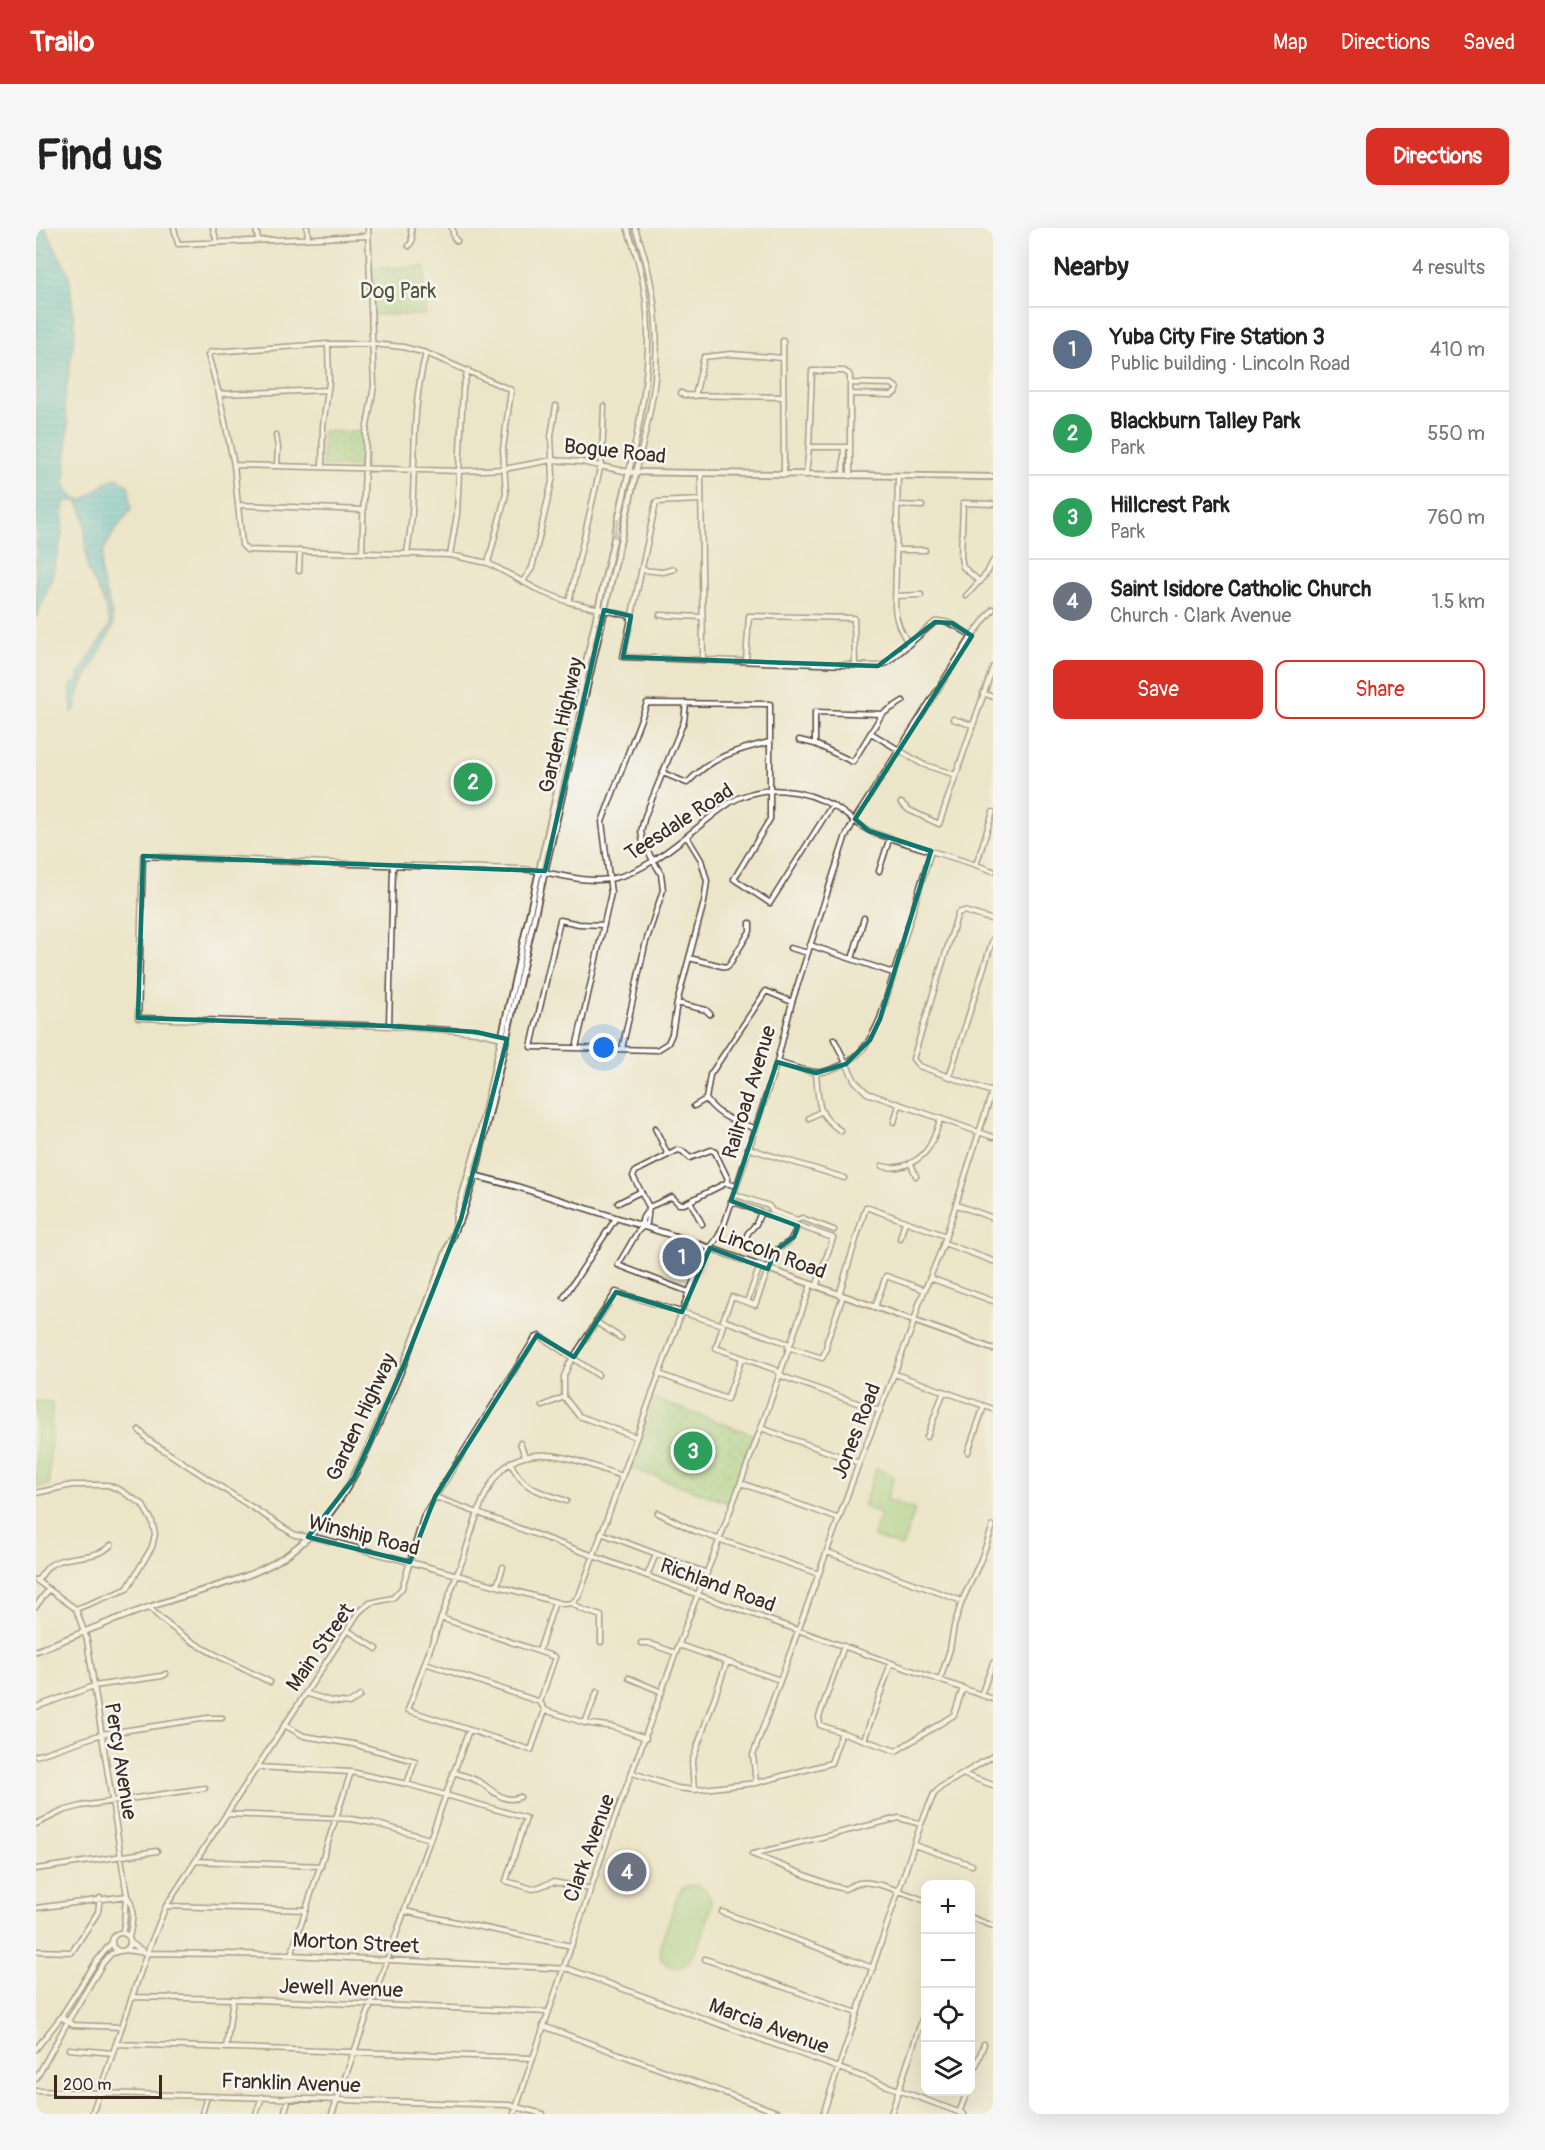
<!DOCTYPE html>
<html lang="en">
<head>
<meta charset="utf-8">
<style>
  :root { --surface:#fff; --page:#f6f6f6; --text:#222; --muted:#767676; --line:#e0e0e0; --accent:#d93025 }
  body { margin:0; font-family:Pangolin,sans-serif; background:var(--page); color:var(--text) }
  .controls { position:absolute; right:18px; bottom:18px; display:grid; overflow:hidden; border-radius:12px; box-shadow:0 6px 24px #0002 }
  .controls button { width:54px; height:54px; display:grid; place-items:center; padding:0; border:0; border-bottom:2px solid var(--line); background:var(--surface); color:var(--text); font:30px sans-serif }
  .scale { position:absolute; left:18px; bottom:15px; width:108px; box-sizing:border-box; padding-left:6px; border:3px solid #3b2a1e; border-top:0; font-size:16px; line-height:21px; white-space:nowrap; color:#3b2a1e; -webkit-text-stroke:4px #f6f6f2; paint-order:stroke }
  .you { position:absolute; left:568px; top:820px; width:21px; height:21px; margin:-15px; border:4px solid #fff; border-radius:50%; background:#1a73e8; box-shadow:0 0 0 9px #1a73e833 }
  .badge { display:grid; place-items:center; width:39px; height:39px; border-radius:50%; background:var(--accent); color:#fff; font-size:20px; font-weight:700 }
  .pin { position:absolute; translate:-50% -50%; border:3px solid #fff; box-shadow:0 2px 6px #0006 }
  .list { margin:0; padding:0; list-style:none }
  h2 { display:flex; justify-content:space-between; align-items:center; height:78px; margin:0; padding:0 24px; font-size:26px }
  h2 small { font-size:20px; font-weight:400; color:var(--muted) }
  .list li { display:grid; grid-template-columns:39px 1fr auto; gap:18px; align-items:center; box-sizing:border-box; height:84px; padding:0 24px; border-top:2px solid var(--line) }
  .list b { display:block; font-size:22px; white-space:nowrap }
  .list p { margin:0; font-size:20px; white-space:nowrap; color:var(--muted) }
  .list em { font-size:20px; font-style:normal; color:var(--muted) }
  .actions { display:flex; gap:12px; padding:18px 24px }
  .actions a { flex:1; padding:14px 0; border:2px solid var(--accent); border-radius:12px; text-align:center; font-size:21px; color:var(--accent) }
  .actions .main { background:var(--accent); color:#fff }
  .icon { flex:none; width:33px; height:33px; fill:none; stroke:currentColor; stroke-width:2; stroke-linecap:round; stroke-linejoin:round }
  .map { position:relative; flex:none; width:957px; height:1886px; overflow:hidden; border-radius:12px }
  header { display:flex; align-items:center; gap:36px; box-sizing:border-box; height:84px; padding:0 30px; background:var(--accent); color:#fff }
  header strong { font-size:28px }
  nav { display:flex; gap:33px; margin-inline-start:auto; font-size:21px }
  .intro { display:flex; align-items:center; justify-content:space-between; box-sizing:border-box; height:144px; padding:0 36px }
  h1 { margin:0; font-size:42px }
  .button { padding:15px 27px; border-radius:12px; background:var(--accent); color:#fff; font-size:21px; font-weight:700 }
  main { display:flex; gap:36px; padding:0 36px }
  aside { flex:1; background:var(--surface); border-radius:12px; box-shadow:0 6px 24px #0002 }
  .map>svg:first-child { display:block }
  .grass { fill:#9ad082; stroke:#6a7d50; stroke-width:1.5 }
  .park { fill:url(#park-dots); stroke:#6a7d50; stroke-width:1.5 }
  .water { fill:url(#water-rules); stroke:#4a7679; stroke-width:1.5 }
  .lines { fill:none; stroke-linecap:round; stroke-linejoin:round }
  .minor-casing { stroke:#564638; stroke-width:7 }
  .major-casing { stroke:#564638; stroke-width:8 }
  .minor { stroke:#fff; stroke-width:4 }
  .major { stroke:#fff; stroke-width:4.5 }
  .oneway { stroke:#a79f9a }
  .marked { fill:none; stroke:#0f766e; stroke-width:4.5; stroke-linejoin:round }
  .labels { text-anchor:middle; stroke-width:5; stroke-linejoin:round; paint-order:stroke }
  .park-label { font-size:21px; fill:#535437; stroke:#f6f6f2 }
  .street-label { font-size:21px; fill:#3b2a1e; stroke:#f6f6f2 }
</style>
</head>
<body>
<header>
<strong>Trailo</strong>
<nav><a>Map</a><a>Directions</a><a>Saved</a></nav>
</header>
<div class="intro"><h1>Find us</h1><a class="button">Directions</a></div>
<main>
<div class="map">
<svg width="957" height="1886" viewBox="0 0 957 1886">
  <defs>
    <pattern id="park-dots" width="8" height="8" patternUnits="userSpaceOnUse" patternTransform="scale(1.5)"><rect width="8" height="8" fill="#9ad082"/><path d="M2 2h.1M6 6h.1" fill="none" stroke="#7fa96a" stroke-width="1.8" stroke-linecap="round"/></pattern>
    <pattern id="water-rules" width="6" height="5" patternUnits="userSpaceOnUse" patternTransform="scale(1.5)"><rect width="6" height="5" fill="#58c3d4"/><path d="M0 2.5h6" fill="none" stroke="#4a9fab"/></pattern>
  </defs>
  <rect width="100%" height="100%" fill="#f6f6f2"/>
  <filter id="ink" filterUnits="userSpaceOnUse"><feTurbulence type="fractalNoise" baseFrequency=".0167" numOctaves="2"/><feDisplacementMap in="SourceGraphic" scale="12" xChannelSelector="R" yChannelSelector="G"/><feConvolveMatrix kernelMatrix="1 2 1 2 8 2 1 2 1" color-interpolation-filters="sRGB"/></filter>
  <filter id="wash" filterUnits="userSpaceOnUse"><feTurbulence type="fractalNoise" baseFrequency=".008" numOctaves="4" result="noise"/><feDisplacementMap in="SourceGraphic" scale="24" xChannelSelector="R" yChannelSelector="G"/><feGaussianBlur stdDeviation="1.35" result="paint"/><feColorMatrix in="noise" values="0 0 0 0 0 0 0 0 0 0 0 0 0 0 0 0 0 1.4 0 .05"/><feComposite in="paint" operator="in"/></filter>
  <g filter="url(#wash)">
    <rect width="100%" height="100%" fill="#ece5c9"/>
    <path class="grass" d="M0,1173L16,1174L13,1257L2,1260L0,1259Z
      M840,1241L857,1247L858,1250L850,1271L879,1282L866,1319L837,1308L845,1286L827,1278Z
      M654,1657C668,1656 675,1665 675,1678C668,1699 656,1761 625,1732L624,1718L642,1667L646,1661Z"/>
    <path class="park" d="M389,39V87H335L333,40Z
      M287,203L330,204L329,240L286,238Z
      M619,1171L718,1207L693,1275L595,1240Z"/>
    <path class="water" d="M0,0H9L33,47L39,103L28,177L32,195L29,259L38,270L47,272L74,252L82,250L93,259L95,281C74,311 57,324 69,362C72,374 78,386 77,399L43,463L39,482L36,484L34,457L40,455L45,443L74,397C72,386 68,372 62,362C59,355 54,349 52,341C46,318 55,295 41,273H28L26,308L15,353L0,390Z"/>
  </g>
  <g filter="url(#ink)">
    <g class="lines">
      <defs>
        <path id="minor" d="M138,0L142,16L332,8
          M177,0L181,14
          M220,0L222,12
          M271,0L272,10
          M416,0L418,10L421,13
          M599,0C617,47 624,99 619,150C616,182 607,213 600,245
          M373,18L376,13L375,0
          M747,113L748,247
          M645,165L649,167L747,169
          M183,166L292,162
          M814,166L856,167L861,163V160L856,156L814,155
          M659,168L668,129L695,126L747,130
          M240,207L242,220L241,237
          M198,237L424,243L468,241L516,232L545,234L593,244C612,159 625,84 591,0
          M286,238L287,198L293,154L292,117
          M665,246L667,432
          M770,247L773,219
          M807,247L808,219
          M814,248V149L813,146L808,143H776L773,219H814
          M862,248L859,379C860,394 865,404 873,416
          M665,272L620,274L587,429L842,438L851,435L899,394C913,391 924,401 936,408
          M203,277L327,282
          M861,277L886,278
          M860,322H889
          M326,325L330,204L338,158L332,0
          M371,326C373,312 375,298 376,285C380,229 375,180 390,125
          M414,327L421,286L427,160L432,142
          M452,335L470,266L467,221L475,162L390,125L367,119L337,116H292L175,124L172,127L183,166L198,237L206,317L211,322L414,327L452,335L506,364L533,374L595,388
          M606,342L627,344L638,341
          M263,343L264,323
          M487,353L496,340L517,249L515,208L520,178
          M944,354L927,339L925,329L927,275L957,276
          M859,368L885,367
          M930,368L951,345L957,333
          M533,374L566,232L568,178
          M624,387L666,389
          M710,433L713,388L818,390L819,437
          M947,465L957,469
          M846,486L817,534L779,516V484L846,486L867,473
          M917,491L936,497
          M835,505L886,536L920,547
          M763,512L779,516
          M627,545L651,555C676,529 699,522 734,514
          M865,575L873,582L903,596L957,439
          M940,637L957,584
          M843,643L854,609
          M568,697L543,696L524,692L495,819L621,822L632,815L636,806L641,775L668,674L671,653L665,632L651,609
          M774,717L857,745
          M754,720L772,725
          M653,730L690,739L693,737L714,703V695
          M816,731L828,690
          M641,775L670,782L674,786
          M353,798L357,639
          M466,810L440,804L353,798L102,790L107,628C233,633 358,638 484,641C513,642 544,656 573,651C616,645 660,597 695,574C726,555 769,561 799,579C811,586 823,599 836,604C876,619 917,628 957,643
          M798,811L819,853L831,865L957,909
          M540,820L575,665L566,594L611,475L734,476V591L698,651L734,675L796,577
          M586,821L609,717L627,662L625,646L607,615L605,603L609,588L648,493L650,475
          M741,834C753,838 765,842 778,844C783,845 791,843 796,841C822,833 833,816 844,791L895,623
          M780,845C783,873 779,886 805,903
          M913,849L957,711
          M956,864L883,838L877,831L922,685L928,683L957,692
          M658,878L670,871
          M773,890L784,884
          M858,894L863,877
          M619,900L632,927
          M718,900C699,894 682,888 670,871L674,847L730,763L756,774
          M712,920C744,931 776,939 808,950
          M875,936L880,948
          M846,938C863,943 884,934 893,919C898,911 901,901 904,892
          M690,955L692,951L679,924L675,922L654,930L646,923L642,922L600,943L597,948L613,979L636,969L643,976H648L690,955L700,958
          M698,966L733,978L736,983L761,992L766,990L798,1002
          M654,973L666,996
          M695,973L797,1010L780,1059
          M582,975L604,964
          M921,977L957,990
          M613,979L611,995L602,1003L582,1037L653,1064
          M606,998C605,991 607,987 612,983
          M864,1011L869,993
          M709,1012L712,1005L720,996L725,984
          M908,1015L957,1033
          M894,1050L957,1073
          M803,1067L830,979L910,1008
          M528,1069L580,990
          M711,1074L724,1038
          M839,1079L850,1048L889,1062
          M560,1094L585,1110
          M753,1116L687,1092L696,1069L719,1077L739,1023L754,1013L762,998
          M752,1119L786,1130L790,1122L791,1113L807,1068
          M623,1146L691,1171L706,1130
          M859,1146L957,1181
          M507,1178L528,1169
          M725,1200L823,1235
          M103,1202L112,1212L259,1307L282,1310L374,1334L527,1376L536,1375
          M600,1209L543,1188L528,1169V1148L533,1136L580,1064L687,1097L680,1120L740,1142L748,1149L844,1183
          M891,1209L908,1163
          M484,1215L489,1228
          M932,1224L948,1178
          M474,1234C488,1263 501,1262 530,1273
          M705,1255L803,1291
          M0,1265L36,1257H72L84,1262L106,1276L116,1293L119,1306L116,1319L91,1361L40,1381
          M399,1269L668,1369L957,1471
          M622,1285L659,1303L783,1346
          M565,1305L671,1345
          M791,1324L926,1373
          M611,1348L620,1326
          M0,1352L40,1381L51,1412L91,1668C87,1680 91,1692 86,1705
          M1,1353C5,1348 9,1342 13,1338C31,1325 60,1333 75,1317
          M461,1358L467,1339
          M536,1375L543,1368L653,1064L667,1030L682,1009L689,994L741,834L756,774L809,610L819,591L936,408L957,381
          M536,1375L545,1381L565,1388V1414
          M0,1378L13,1361
          M113,1379C144,1413 193,1433 234,1454
          M405,1390L519,1429L504,1474L509,1482L495,1522L372,1482C390,1432 408,1381 427,1331C436,1304 443,1273 459,1250C467,1239 476,1232 488,1229C520,1220 556,1239 586,1248
          M311,1402L341,1421
          M605,1415H612L640,1425
          M643,1417L744,1452
          M808,1418L783,1489L784,1497L860,1523L918,1487L927,1460
          M503,1423L519,1374
          M389,1435L504,1474
          M593,1450L626,1464
          M904,1452L914,1421L918,1398L926,1373L944,1334L957,1298
          M269,1465L295,1473L314,1475L324,1468
          M945,1467L957,1435
          M0,1479L58,1458L126,1448L130,1446
          M509,1482L549,1495L578,1499L610,1510
          M549,1495L561,1464
          M248,1497L268,1508L317,1516L379,1533L371,1556
          M828,1512L855,1435
          M0,1528L66,1506L172,1490H186
          M221,1539L315,1544L371,1556L490,1590L470,1653L497,1661L517,1654L555,1661
          M417,1544C426,1547 438,1550 445,1555C458,1563 468,1576 484,1569
          M597,1545L641,1560L658,1562L720,1555L795,1535L806,1504
          M929,1547L957,1557
          M720,1555L717,1527L823,1235L876,1100L883,1076L906,1020L957,861
          M658,1562L656,1534L691,1434
          M190,1586L315,1591L338,1595L394,1611
          M0,1596L27,1583L45,1578L169,1560
          M878,1617L936,1637
          M716,1626L797,1658L809,1661C813,1659 818,1656 823,1655C839,1652 874,1667 890,1673
          M717,1626L863,1590L885,1596
          M160,1633L285,1638
          M0,1641L121,1623
          M91,1668C100,1680 96,1696 93,1709
          M131,1678L270,1682
          M0,1680L91,1668
          M368,1683L535,1718
          M686,1684L837,1740
          M934,1689L957,1698
          M76 1714a9 9 0 1 1 18 0a9 9 0 1 1-18 0Z
          M94,1714L108,1724
          M89,1722L111,1725L255,1727L533,1741L928,1886
          M0,1723L36,1724L62,1684L64,1670
          M255,1727L315,1544
          M669,1731L821,1785
          M96,1769L197,1771L512,1784
          M25,1789L37,1797L86,1799
          M507,1798L746,1886
          M80,1816L496,1830
          M190,1820L197,1771
          M0,1821L25,1789L60,1734L76,1714
          M33,1821L77,1825
          M0,1851L32,1793L67,1735L75,1726L83,1723
          M934,1854L948,1816
          M0,1863L473,1877L507,1886
          M923,1885L931,1864
          M56,1886L111,1725L130,1678L323,1384L334,1375L357,1370L366,1360L388,1287L499,1110L504,1108L562,1147
          M166,1886L171,1868
          M220,1886L226,1869
          M248,1886L253,1870
          M296,1886L433,1502
          M478,1886L576,1598L656,1381L678,1326L725,1200L775,1057
          M787,1886L885,1596L898,1566L905,1559L957,1528
          M855,1886L890,1779"/>
        <path id="major" d="M436,947L479,958L651,1012L957,1121
          M420,998V989L442,914L593,244L957,249
          M0,1423C38,1408 76,1392 114,1379C155,1364 200,1356 238,1335C300,1300 327,1233 353,1171C378,1114 398,1056 420,998L425,991L439,948L600,245"/>
      </defs>
      <use href="#minor" class="minor-casing"/>
      <use href="#major" class="major-casing"/>
      <use href="#minor" class="minor"/>
      <use href="#major" class="major"/>
    </g>
    <defs><path id="oneway-shaft" d="M-6 0H5M1.5-3L5.5 0L1.5 3" fill="none" stroke-width="1.6" stroke-linecap="round" stroke-linejoin="round" transform="scale(1.5)"/></defs>
    <g class="oneway">
      <use href="#oneway-shaft" transform="translate(580 301) rotate(103)"/>
      <use href="#oneway-shaft" transform="translate(564 399) rotate(-77)"/>
    </g>
  </g>
  <path d="M0 0H957V1886H0ZM568,382L595,388L587,429L842,438L899,394L916,395L936,408L819,591L833,603L895,623L844,791L834,812L810,836L780,845L741,834L695,973L762,998L758,1009L739,1023L732,1041L674,1020L646,1084L580,1064L538,1129L501,1107L399,1269L374,1334L272,1309L318,1250L367,1139L425,991L471,811L440,804L353,798L102,790L107,628L509,643Z" fill="#ece5c9" fill-opacity=".55" fill-rule="evenodd"/>
  <path class="marked" d="M568,382L595,388L587,429L842,438L899,394L916,395L936,408L819,591L833,603L895,623L844,791L834,812L810,836L780,845L741,834L695,973L762,998L758,1009L739,1023L732,1041L674,1020L646,1084L580,1064L538,1129L501,1107L399,1269L374,1334L272,1309L318,1250L367,1139L425,991L471,811L440,804L353,798L102,790L107,628L509,643Z"/>
  <g class="labels">
    <g class="park-label">
      <text x="362" y="70">Dog Park</text>
    </g>
    <g class="street-label">
      <text transform="translate(579 223) rotate(6)" y="7">Bogue Road</text>
      <text transform="translate(525 497) rotate(-77)" y="7">Garden Highway</text>
      <text transform="translate(643 594) rotate(-33)" y="7">Teesdale Road</text>
      <text transform="translate(713 864) rotate(-73)" y="7">Railroad Avenue</text>
      <text transform="translate(736 1025) rotate(20)" y="7">Lincoln Road</text>
      <text transform="translate(325 1189) rotate(-65)" y="7">Garden Highway</text>
      <text transform="translate(820 1203) rotate(-69)" y="7">Jones Road</text>
      <text transform="translate(328 1307) rotate(14)" y="7">Winship Road</text>
      <text transform="translate(682 1357) rotate(20)" y="7">Richland Road</text>
      <text transform="translate(284 1419) rotate(-55)" y="7">Main Street</text>
      <text transform="translate(85 1533) rotate(81)" y="7">Percy Avenue</text>
      <text transform="translate(553 1620) rotate(-70)" y="7">Clark Avenue</text>
      <text transform="translate(320 1715) rotate(3)" y="7">Morton Street</text>
      <text transform="translate(305 1760) rotate(2)" y="7">Jewell Avenue</text>
      <text transform="translate(733 1798) rotate(20)" y="7">Marcia Avenue</text>
      <text transform="translate(255 1855) rotate(2)" y="7">Franklin Avenue</text>
    </g>
  </g>
</svg>
<div class="controls">
<button>+</button>
<button>−</button>
<button><svg class="icon" aria-label="locate" viewBox="0 0 24 24"><circle cx="12" cy="12" r="6"/><path d="M12 2v4M12 18v4M2 12h4M18 12h4"/></svg></button>
<button><svg class="icon" aria-label="layers" viewBox="0 0 24 24"><path d="M12 4l9 5-9 5-9-5zM3 14l9 5 9-5"/></svg></button>
</div>
<div class="scale">200 m</div>
<div class="you"></div>
<div class="pin badge" style="left:646px;top:1029px;background:#5c6f8a">1</div>
<div class="pin badge" style="left:437px;top:554px;background:#2e9e5b">2</div>
<div class="pin badge" style="left:657px;top:1223px;background:#2e9e5b">3</div>
<div class="pin badge" style="left:591px;top:1644px;background:#6b7280">4</div>
</div>
<aside>
<h2>Nearby<small>4 results</small></h2>
<ul class="list">
<li><span class="badge" style="background:#5c6f8a">1</span><div><b>Yuba City Fire Station 3</b><p>Public building · Lincoln Road</p></div><em>410 m</em></li>
<li><span class="badge" style="background:#2e9e5b">2</span><div><b>Blackburn Talley Park</b><p>Park</p></div><em>550 m</em></li>
<li><span class="badge" style="background:#2e9e5b">3</span><div><b>Hillcrest Park</b><p>Park</p></div><em>760 m</em></li>
<li><span class="badge" style="background:#6b7280">4</span><div><b>Saint Isidore Catholic Church</b><p>Church · Clark Avenue</p></div><em>1.5 km</em></li>
</ul>
<div class="actions"><a class="main">Save</a><a>Share</a></div>
</aside>
</main>
</body>
</html>
